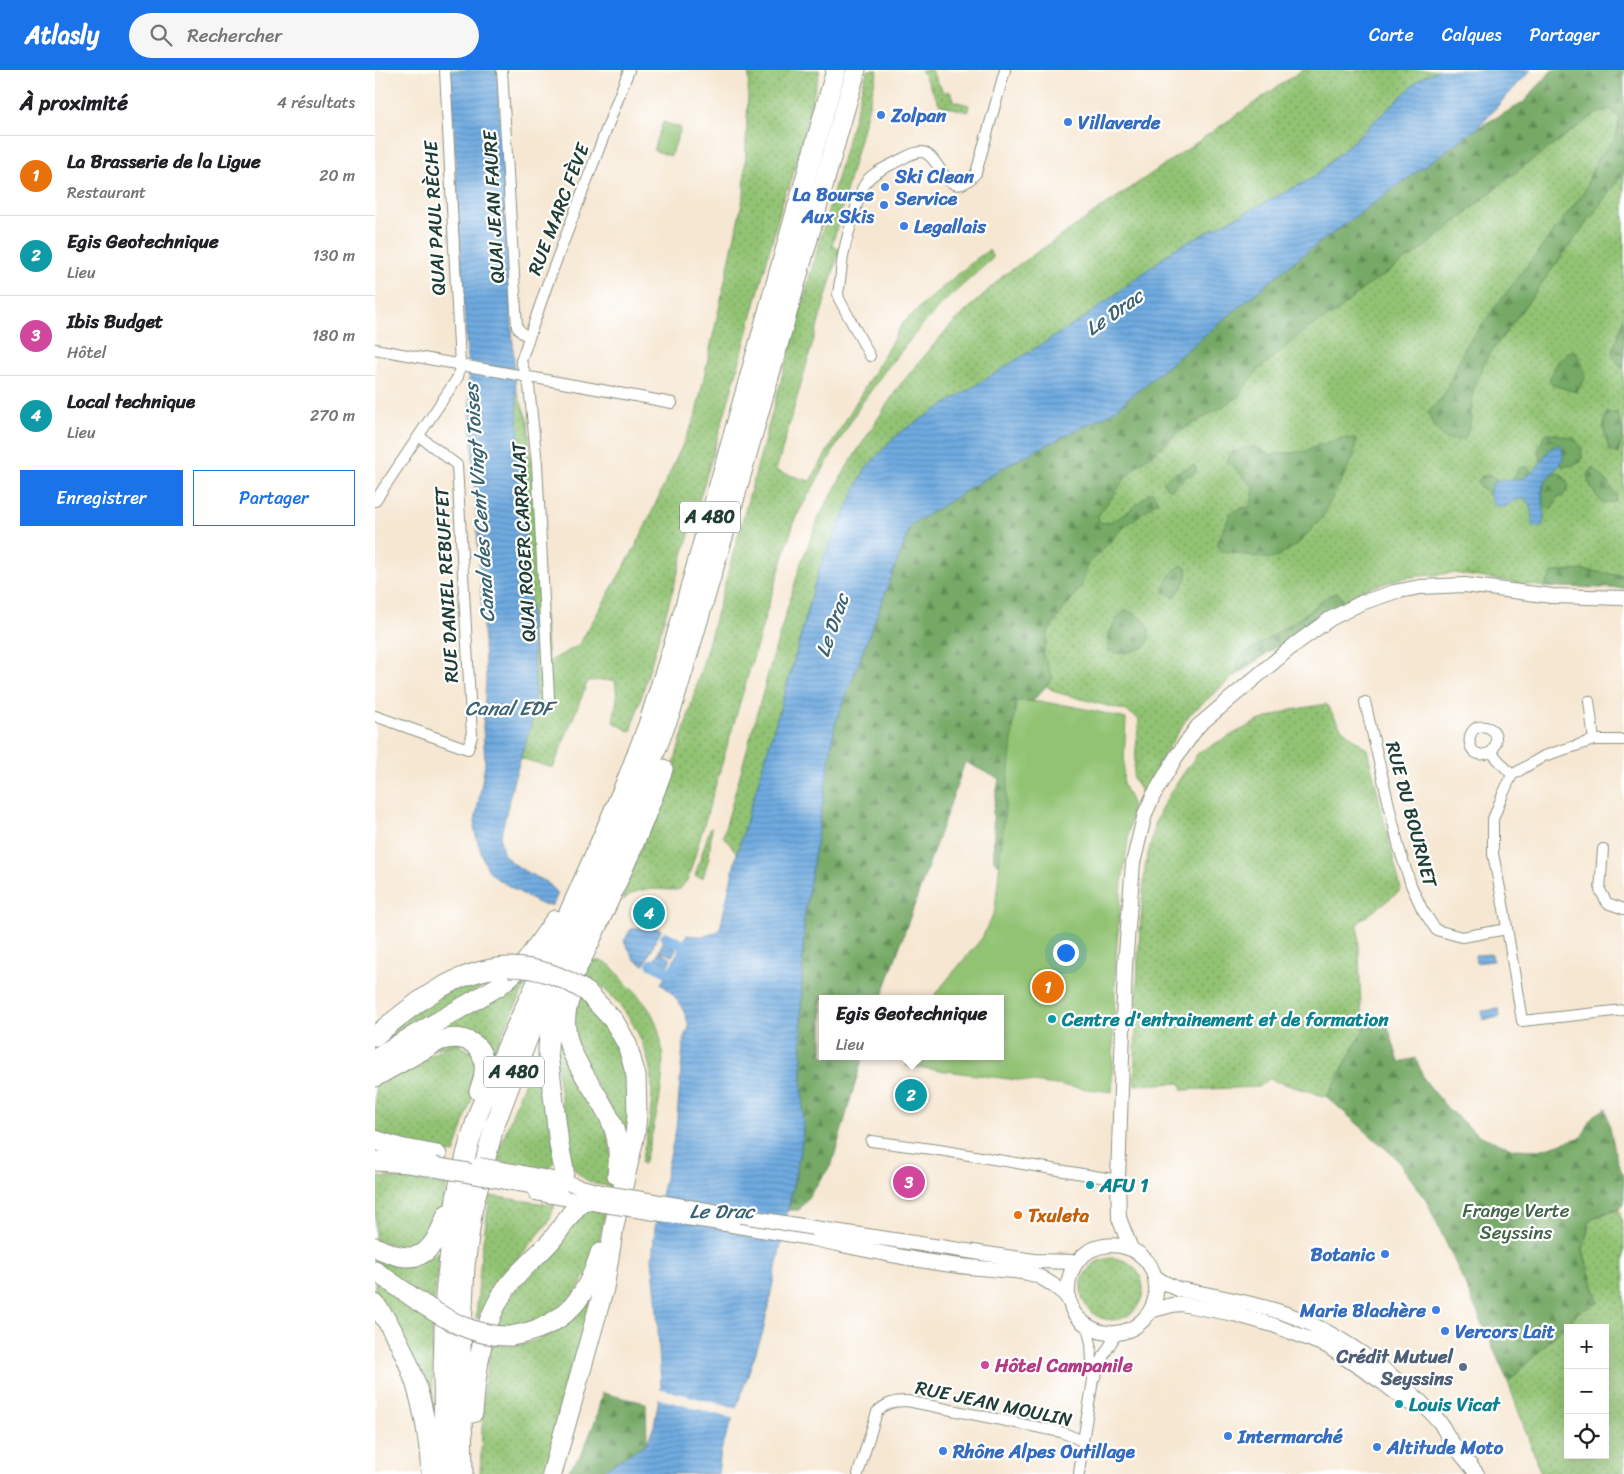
<!DOCTYPE html>
<html lang="fr">
<head>
<meta charset="utf-8">
<style>
  :root { --surface:#fff; --page:#f6f6f6; --text:#202124; --muted:#757577; --line:#e0e0e0; --accent:#1a73e8 }
  body { margin:0; font-family:Sriracha,sans-serif; background:var(--page); color:var(--text) }
  .controls { position:absolute; right:15px; bottom:15px; display:grid; overflow:hidden; border-radius:0px; box-shadow:0 5px 20px #0002 }
  .controls button { width:45px; height:45px; display:grid; place-items:center; padding:0; border:0; border-bottom:1px solid var(--line); background:var(--surface); color:var(--text); font:25px sans-serif }
  .you { position:absolute; left:690px; top:882px; width:18px; height:18px; margin:-12px; border:4px solid #fff; border-radius:50%; background:#1a73e8; box-shadow:0 0 0 8px #1a73e833 }
  .badge { display:grid; place-items:center; width:32px; height:32px; border-radius:50%; background:var(--accent); color:#fff; font-size:16px; font-weight:700 }
  .pin { position:absolute; translate:-50% -50%; border:2px solid #fff; box-shadow:0 1px 5px #0006 }
  .popup { position:absolute; left:444px; top:925px; width:185px; height:65px; box-sizing:border-box; display:grid; place-content:center; border-radius:0px; background:var(--surface); filter:drop-shadow(0 1px 4px #0005); font-size:16px; white-space:nowrap; color:var(--muted) }
  .popup b { font-size:19px; color:var(--text) }
  .popup::after { content:''; position:absolute; left:50%; top:100%; margin-left:-10px; border:10px solid transparent; border-top-color:var(--surface) }
  .list { margin:0; padding:0; list-style:none }
  h2 { display:flex; justify-content:space-between; align-items:center; height:65px; margin:0; padding:0 20px; font-size:21px }
  h2 small { font-size:16px; font-weight:400; color:var(--muted) }
  .list li { display:grid; grid-template-columns:32px 1fr auto; gap:15px; align-items:center; box-sizing:border-box; height:80px; padding:0 20px; border-top:1px solid var(--line) }
  .list b { display:block; font-size:19px; white-space:nowrap }
  .list p { margin:0; font-size:16px; white-space:nowrap; color:var(--muted) }
  .list em { font-size:16px; font-style:normal; color:var(--muted) }
  .actions { display:flex; gap:10px; padding:15px 20px }
  .actions a { flex:1; padding:11px 0; border:1px solid var(--accent); border-radius:0px; text-align:center; font-size:18px; color:var(--accent) }
  .actions .main { background:var(--accent); color:#fff }
  .icon { flex:none; width:28px; height:28px; fill:none; stroke:currentColor; stroke-width:2; stroke-linecap:round; stroke-linejoin:round }
  .map { position:relative; flex:none; width:1249px; height:1404px; overflow:hidden }
  header { display:flex; align-items:center; gap:30px; box-sizing:border-box; height:70px; padding:0 25px; background:var(--accent); color:#fff }
  header strong { font-size:24px }
  nav { display:flex; gap:28px; margin-inline-start:auto; font-size:18px }
  .search { width:350px; height:45px; background:var(--page); display:flex; align-items:center; gap:12px; box-sizing:border-box; padding:0 18px; border-radius:28px; color:var(--muted); font-size:19px }
  main { display:flex }
  aside { flex:1; background:var(--surface) }
  .map>svg:first-child { display:block }
  .grass { fill:url(#grass-dots); stroke:#588054; fill-rule:evenodd }
  .forest { fill:url(#forest-firs); stroke:#4a734c }
  .pitch { fill:#92c373; stroke:#588054 }
  .water { fill:url(#water-rules); stroke:#47748a }
  .pier { fill:#f6e7d2 }
  .lines { fill:none; stroke-linecap:round; stroke-linejoin:round }
  .canal { stroke:#6faae0; stroke-width:11 }
  .minor-casing { stroke:#8a9283; stroke-width:12 }
  .secondary-casing { stroke:#8a9283; stroke-width:16 }
  .motorway-casing { stroke:#8a9283; stroke-width:21 }
  .minor { stroke:#fff; stroke-width:10 }
  .secondary { stroke:#fff; stroke-width:14 }
  .motorway { stroke:#fff; stroke-width:19 }
  .secondary-bridge-casing { stroke:#8a9283; stroke-width:16; stroke-linecap:butt }
  .motorway-bridge-casing { stroke:#8a9283; stroke-width:21; stroke-linecap:butt }
  .secondary-bridge { stroke:#fff; stroke-width:14 }
  .motorway-bridge { stroke:#fff; stroke-width:19 }
  .shop-dot { fill:#3f7fe0; stroke:#fff; stroke-width:2 }
  .culture-dot { fill:#0f9aa8; stroke:#fff; stroke-width:2 }
  .food-dot { fill:#e8710a; stroke:#fff; stroke-width:2 }
  .hotel-dot { fill:#d1479c; stroke:#fff; stroke-width:2 }
  .service-dot { fill:#5c6f8a; stroke:#fff; stroke-width:2 }
  .labels { text-anchor:middle; stroke-width:4.5; stroke-linejoin:round; paint-order:stroke }
  .shield { fill:#fff; stroke:#627771; stroke-width:1 }
  .shield-label { font-size:18px; font-weight:bold; fill:#1f3d34 }
  .shop-label { font-size:19px; font-weight:bold; fill:#366cbe; stroke:#fff; text-anchor:start }
  .street-label { font-size:19px; fill:#1f3d34; stroke:#fff }
  .culture-label { font-size:19px; font-weight:bold; fill:#0d838f; stroke:#fff; text-anchor:start }
  .park-label { font-size:19px; fill:#426547; stroke:#fff }
  .food-label { font-size:19px; font-weight:bold; fill:#c56008; stroke:#fff; text-anchor:start }
  .service-label { font-size:19px; font-weight:bold; fill:#4e5e75; stroke:#fff; text-anchor:end }
  .hotel-label { font-size:19px; font-weight:bold; fill:#b23c85; stroke:#fff; text-anchor:start }
  .water-label { font-size:20px; font-style:italic; fill:#3b6370; stroke:#fff }
</style>
</head>
<body>
<header>
<strong>Atlasly</strong>
<div class="search"><svg class="icon" aria-label="search" viewBox="0 0 24 24"><circle cx="10" cy="10" r="6"/><path d="M15 15l6 6"/></svg>Rechercher</div>
<nav><a>Carte</a><a>Calques</a><a>Partager</a></nav>
</header>
<main>
<aside>
<h2>À proximité<small>4 résultats</small></h2>
<ul class="list">
<li><span class="badge" style="background:#e8710a">1</span><div><b>La Brasserie de la Ligue</b><p>Restaurant</p></div><em>20 m</em></li>
<li><span class="badge" style="background:#0f9aa8">2</span><div><b>Egis Geotechnique</b><p>Lieu</p></div><em>130 m</em></li>
<li><span class="badge" style="background:#d1479c">3</span><div><b>Ibis Budget</b><p>Hôtel</p></div><em>180 m</em></li>
<li><span class="badge" style="background:#0f9aa8">4</span><div><b>Local technique</b><p>Lieu</p></div><em>270 m</em></li>
</ul>
<div class="actions"><a class="main">Enregistrer</a><a>Partager</a></div>
</aside>
<div class="map">
<svg width="1249" height="1404" viewBox="0 0 1249 1404">
  <defs>
    <pattern id="grass-dots" width="8" height="8" patternUnits="userSpaceOnUse" patternTransform="scale(1.25)"><rect width="8" height="8" fill="#92c373"/><path d="M2 2h.1M6 6h.1" fill="none" stroke="#77a05f" stroke-width="1.8" stroke-linecap="round"/></pattern>
    <pattern id="forest-firs" width="22" height="20" patternUnits="userSpaceOnUse" patternTransform="scale(1.25)"><rect width="22" height="20" fill="#75a965"/><path d="M5 1l3.5 6h-7zM16 11l3.5 6h-7z" fill="#5f8b54"/></pattern>
    <pattern id="water-rules" width="6" height="5" patternUnits="userSpaceOnUse" patternTransform="scale(1.25)"><rect width="6" height="5" fill="#6faae0"/><path d="M0 2.5h6" fill="none" stroke="#5b8cb6"/></pattern>
  </defs>
  <rect width="100%" height="100%" fill="#fff"/>
  <filter id="ink" filterUnits="userSpaceOnUse"><feTurbulence type="fractalNoise" baseFrequency=".02" numOctaves="2"/><feDisplacementMap in="SourceGraphic" scale="10" xChannelSelector="R" yChannelSelector="G"/><feConvolveMatrix kernelMatrix="1 2 1 2 8 2 1 2 1" color-interpolation-filters="sRGB"/></filter>
  <filter id="wash" filterUnits="userSpaceOnUse"><feTurbulence type="fractalNoise" baseFrequency=".0096" numOctaves="4" result="noise"/><feDisplacementMap in="SourceGraphic" scale="20" xChannelSelector="R" yChannelSelector="G"/><feGaussianBlur stdDeviation="1.12" result="paint"/><feColorMatrix in="noise" values="0 0 0 0 0 0 0 0 0 0 0 0 0 0 0 0 0 1.4 0 .05"/><feComposite in="paint" operator="in"/></filter>
  <g filter="url(#wash)">
    <rect width="100%" height="100%" fill="#f6e7d2"/>
    <path class="grass" d="M374,0H445L414,119H411L361,305L256,662L238,652L242,628L240,610L213,611L178,698L145,688L159,645L160,613L140,317L153,351L173,592L204,575L262,474L320,348L369,124Z
      M492,0H503L457,176L465,178L401,401L435,411L527,254L550,232L601,189L614,180L618,188L570,231L549,253L509,302L487,333L467,366L420,449L397,524L313,809L305,819L301,820C280,820 263,815 247,831L257,800L296,703L314,643Z
      M546,0H556L569,23L573,21L574,23H576L579,29L578,31L594,35L593,42L565,35Z
      M927,0H1063L1046,8L938,108L801,178L712,246L444,498L419,591L362,783L348,766L398,586L426,493L445,445L473,395L524,316L574,257L629,205Z
      M1230,27L1249,29V518L1169,517L1078,503L1027,508L985,521L933,554L860,605L814,645L786,690L767,724L758,708L764,649L752,641L684,623C659,612 660,603 651,579L730,413Z
      M951,634L967,659L992,679L1026,820L983,853L986,937L991,955L952,1027L893,1009L883,1017L808,1020L806,1013L759,1015L763,889L770,797L781,751L788,735L800,715L824,682L883,651L916,640Z
      M335,758H337L334,787L328,808L320,806Z
      M217,891C236,889 238,900 250,912C260,922 270,932 277,944C300,989 281,1049 269,1094L266,1093C271,1069 277,1045 277,1021C277,975 249,928 210,905Z
      M135,901L0,979V974L65,922Z
      M145,908L152,912L117,986L106,970L7,988Z
      M203,922L221,937L252,989L254,1071L214,1001L200,969L199,933Z
      M183,962L229,1045L239,1099L236,1117C215,1113 204,1110 194,1089L180,983Z
      M79,973L99,983L103,1009L79,1084L34,1076L0,1064V1015Z
      M163,980L166,981L180,1091L175,1097L167,1099L120,1091L144,1026Z
      M0,1107L21,1108L72,1115L62,1159L38,1180L0,1170Z
      M115,1126L180,1135L173,1153L134,1200L106,1248H101L106,1185Z
      M231,1136L224,1172L219,1188L203,1220L169,1251L117,1260L127,1236L203,1148C212,1139 219,1138 231,1136Z
      M1244,1138L1249,1163V1404H1166L1133,1312L1205,1241L1223,1233L1208,1180L1215,1150ZM1193,1258H1230V1385H1193Z
      M63,1182L65,1183L58,1233L0,1197V1187C29,1202 36,1197 63,1182Z
      M706 1219a31 31 0 1 1 62 0a31 31 0 1 1-62 0Z
      M0,1212L57,1251L58,1348L9,1234L0,1225Z
      M220,1220L174,1404H105L109,1317L116,1275C126,1275 137,1276 147,1274C179,1268 203,1246 220,1220Z"/>
    <path class="forest" d="M1177,0H1249V102L1111,289C1107,300 1100,312 1098,323C1095,340 1098,355 1089,370L1070,369L1057,353L1053,343L1069,325L1091,275L1209,122L1222,88L1240,69L1245,49L1235,39L1219,45L1137,105L1051,176L988,219L959,244L933,258L882,301L862,328L804,362L762,396L750,409L723,446L724,452C741,457 765,431 777,421L783,431L747,459L712,496L707,515L674,560L668,585L678,608L658,631L641,632L626,796L619,791L618,741L624,709L590,692L506,929H447V986H488L457,1094L424,1140H413L428,1066L426,941L429,850L460,655L536,455L634,394L736,343L922,189L1102,58L1148,33Z
      M1249,248V296L1246,297L1237,284Z
      M1197,281L1201,283C1211,301 1216,305 1201,322L1177,315L1174,309C1181,298 1183,285 1197,281Z
      M1232,343H1243L1248,364L1243,384L1235,381C1230,368 1226,356 1232,343Z
      M1175,363L1199,368C1206,376 1209,381 1206,392C1200,394 1193,398 1186,395L1188,383H1172L1166,392L1163,380L1170,365Z
      M969,368L981,369L979,386L947,448L922,475L897,489L846,481L842,474L856,442L876,436L879,417L852,391L857,382L880,376L896,385L931,381L946,374Z
      M819,395L822,400L819,404L812,406L796,420L792,418L788,411L798,404Z
      M1152,396L1156,402L1148,408L1140,410L1139,408L1144,398Z
      M1218,398L1228,407L1242,426L1240,432L1227,433L1216,418L1212,405Z
      M1179,402C1188,402 1191,409 1194,416L1188,426L1183,427L1176,440L1169,437C1166,423 1167,412 1179,402Z
      M1107,406H1116L1123,410L1118,413L1114,424L1105,417L1103,411Z
      M807,495L813,499L809,514L800,527L789,522C789,510 797,501 807,495Z
      M1210,500L1241,505L1249,504V518L1169,517L1178,502Z
      M962,522L969,531L933,554L860,606L863,597V589L932,543L953,526Z
      M752,540C769,549 781,557 771,576C758,581 746,587 733,580C730,568 741,544 752,540Z
      M1012,953L1024,992L1041,988L1049,1009L1072,1038L1103,1065L1139,1079L1164,1080L1207,1067L1217,1047L1231,1038L1242,1091L1249,1106V1135L1215,1150L1208,1180L1223,1233L1205,1241L1133,1312L1085,1203L1050,1128L1020,1087L952,1027L991,955Z
      M227,1323L271,1333L272,1373L233,1397L226,1404H191L207,1383L221,1349Z"/>
    <path class="pitch" d="M288,52L306,58L296,86L278,80Z
      M641,631C680,631 714,639 751,649L748,714L756,731V748L747,813L741,886L737,1022L531,996L535,986H625V929H558L561,923L607,868L620,840Z"/>
    <path class="water" d="M75,0H122L139,291L160,613L159,645L138,713L125,769L128,783L135,791L151,802L172,812L183,823L178,835H168L161,832L122,809L114,801L109,791L103,773L99,758L110,694L108,657L111,609Z
      M1063,0H1156L1102,58L922,189L736,343L634,394L536,455L460,655L429,850L426,941L428,1066L388,1262L346,1381L343,1404H226L233,1397L272,1373L279,1356L286,1315L281,1226L277,1189L281,1148L301,1059L308,976L310,964L314,958C311,940 300,924 286,914L312,865C325,867 335,867 345,859L362,783L419,591L444,498L490,399L524,363L712,246L801,178L938,108L1046,8Z
      M1182,375H1186C1195,398 1173,399 1168,417C1164,431 1174,441 1167,456L1163,458L1158,455L1155,434L1151,430C1135,425 1133,445 1118,434L1114,424L1118,413C1128,406 1138,413 1148,408C1154,405 1160,400 1164,395C1170,388 1172,379 1182,375Z
      M277,855L286,860L269,895L260,890L249,871L256,859Z
      M293,864L305,870L302,877L289,871Z
      M288,872L301,879L297,886L284,880Z
      M284,881L296,888L293,895L280,889Z
      M1117,884L1118,891L1101,893L1100,885Z
      M279,890L292,897L288,904L275,898Z
      M1124,939L1125,947L1108,950L1107,941Z"/>
    <path class="pier" d="M283,1318L364,1339L360,1349L281,1328Z"/>
    <g class="lines">
      <path class="canal" d="M277,894L295,903L306,892L309,876L291,867"/>
    </g>
  </g>
  <g filter="url(#ink)">
    <g class="lines">
      <defs>
        <path id="minor" d="M127,0L142,257L147,263L154,267
          M0,279C99,298 198,314 297,333
          M495,286L464,229L463,223C466,209 466,195 469,181C472,167 476,154 480,141C483,132 485,120 491,112C498,102 512,97 523,91C529,88 539,81 547,82C566,84 572,138 601,103L630,0
          M0,431L83,307L85,295L70,0
          M174,627L162,394L154,316L146,291L172,215L254,0
          M1214,631L1219,670
          M990,632L1024,778L1036,815L1047,839L1061,860L1087,867L1132,859
          M0,646L93,679L97,666L82,395L44,366
          M1249,670H1219L1169,686L1137,705L1128,724L1118,749V784L1129,839L1147,951L1249,940
          M1116,682C1123,674 1124,660 1111,657C1087,652 1090,695 1116,682L1137,705
          M1228,779L1225,820L1232,833L1249,839
          M496,1071L564,1080L743,1110
          M720,1307L729,1285L742,1263
          M483,1404L502,1342C511,1333 519,1331 532,1331L686,1362L708,1371
          M704,1404L708,1371L718,1310L716,1274L712,1256"/>
        <path id="secondary" d="M143,1102L188,1111L202,1116L231,1123
          M161,1123L229,1135
          M357,1155C385,1160 412,1164 439,1169C483,1178 526,1188 570,1194C588,1197 607,1198 626,1200C637,1201 649,1201 660,1205C668,1208 689,1221 693,1229C696,1233 696,1238 699,1243C707,1254 720,1262 734,1263C760,1265 783,1242 781,1216C777,1159 688,1161 693,1227
          M439,1158L659,1191L701,1192
          M756,1179L744,1148L743,1110L750,896L758,793L770,744L778,726L801,687L823,656L919,575L955,549L986,533L1019,522L1045,517L1090,515L1177,526L1249,528
          M779,1206L788,1212L803,1219C835,1225 868,1231 899,1240C958,1257 1021,1303 1062,1349C1067,1354 1070,1362 1074,1368C1082,1380 1093,1392 1102,1404
          M775,1241L797,1235L806,1234L859,1244L898,1255L952,1276L1008,1313L1034,1333"/>
        <path id="motorway" d="M196,925C174,979 224,1014 239,1059C244,1074 244,1090 242,1105
          M0,966C40,933 79,900 133,897
          M0,988L124,916L150,893L180,850
          M0,1007L64,971C88,963 112,973 109,1002C109,1008 106,1015 104,1021
          M0,1070L25,1078L62,1085
          M0,1091L33,1093L53,1096
          M140,1111L175,1117L184,1115L188,1111L189,1100L184,1074L173,984C172,944 196,913 212,878C239,819 267,760 288,699
          M0,1177C43,1198 57,1186 72,1144
          M0,1201L43,1231
          M0,1234C38,1284 53,1342 56,1404
          M135,1266C187,1258 210,1232 225,1183
          M98,1343C102,1299 105,1253 133,1216C145,1200 161,1187 175,1172C187,1159 194,1142 208,1131
          M69,1404L68,1300L70,1224L81,1128L92,1081L104,1041L138,963L184,865L227,768L251,712L273,655L304,557L461,0
          M88,1404L86,1276L90,1196L98,1137L119,1057L153,968L253,753L297,638L359,430L481,0
          M177,1404L229,1218L239,1156L260,1064L262,1045L261,1006L252,974L239,951L212,922"/>
      </defs>
      <use href="#minor" class="minor-casing"/>
      <use href="#secondary" class="secondary-casing"/>
      <use href="#motorway" class="motorway-casing"/>
      <use href="#minor" class="minor"/>
      <use href="#secondary" class="secondary"/>
      <use href="#motorway" class="motorway"/>
      <defs>
        <path id="secondary-bridge" d="M104,1095L143,1102
          M231,1123L439,1158
          M229,1135L357,1155"/>
        <path id="motorway-bridge" d="M133,897C163,897 187,906 212,922
          M59,1097L140,1111
          M43,1231C72,1250 100,1267 135,1266"/>
      </defs>
      <use href="#secondary-bridge" class="secondary-bridge-casing"/>
      <use href="#motorway-bridge" class="motorway-bridge-casing"/>
      <use href="#secondary-bridge" class="secondary-bridge"/>
      <use href="#motorway-bridge" class="motorway-bridge"/>
    </g>
  </g>
  <g class="shop-dot">
    <circle cx="506" cy="45" r="5"/>
    <circle cx="693" cy="52" r="5"/>
    <circle cx="510" cy="117" r="5"/>
    <circle cx="509" cy="135" r="5"/>
    <circle cx="529" cy="156" r="5"/>
    <circle cx="1010" cy="1184" r="5"/>
    <circle cx="1061" cy="1240" r="5"/>
    <circle cx="1070" cy="1261" r="5"/>
    <circle cx="853" cy="1366" r="5"/>
    <circle cx="1002" cy="1377" r="5"/>
    <circle cx="568" cy="1381" r="5"/>
  </g>
  <g class="culture-dot">
    <circle cx="677" cy="949" r="5"/>
    <circle cx="715" cy="1115" r="5"/>
    <circle cx="1024" cy="1334" r="5"/>
  </g>
  <circle class="food-dot" cx="643" cy="1145" r="5"/>
  <circle class="hotel-dot" cx="610" cy="1295" r="5"/>
  <circle class="service-dot" cx="1088" cy="1297" r="5"/>
  <g class="labels">
    <g class="shield">
      <rect x="305" y="431.5" width="60" height="31" rx="4"/>
      <rect x="109" y="986.5" width="60" height="31" rx="4"/>
    </g>
    <g class="shield-label">
      <text x="335" y="453">A 480</text>
      <text x="139" y="1008">A 480</text>
    </g>
    <g class="shop-label">
      <text x="516" y="52">Zolpan</text>
      <text x="703" y="59">Villaverde</text>
      <text x="520" y="113">Ski Clean<tspan x="520" dy="22">Service</tspan></text>
      <text x="499" y="131" text-anchor="end">La Bourse<tspan x="499" dy="22">Aux Skis</tspan></text>
      <text x="539" y="163">Legallais</text>
      <text x="1000" y="1191" text-anchor="end">Botanic</text>
      <text x="1051" y="1247" text-anchor="end">Marie Blachère</text>
      <text x="1080" y="1268">Vercors Lait</text>
      <text x="863" y="1373">Intermarché</text>
      <text x="1012" y="1384">Altitude Moto</text>
      <text x="578" y="1388">Rhône Alpes Outillage</text>
    </g>
    <g class="street-label">
      <text transform="translate(118 137) rotate(-93)" y="7">QUAI JEAN FAURE</text>
      <text transform="translate(183 139) rotate(-69)" y="7">RUE MARC FÈVE</text>
      <text transform="translate(59 148) rotate(-93)" y="7">QUAI PAUL RÈCHE</text>
      <text transform="translate(148 472) rotate(-93)" y="7">QUAI ROGER CARRAJAT</text>
      <text transform="translate(71 515) rotate(-93)" y="7">RUE DANIEL REBUFFET</text>
      <text transform="translate(1037 744) rotate(75)" y="7">RUE DU BOURNET</text>
      <text transform="translate(619 1333) rotate(12)" y="7">RUE JEAN MOULIN</text>
    </g>
    <g class="culture-label">
      <text x="687" y="956">Centre d'entrainement et de formation</text>
      <text x="725" y="1122">AFU 1</text>
      <text x="1034" y="1341">Louis Vicat</text>
    </g>
    <g class="park-label">
      <text x="1141" y="1147">Frange Verte<tspan x="1141" dy="22">Seyssins</tspan></text>
    </g>
    <g class="food-label">
      <text x="653" y="1152">Txuleta</text>
    </g>
    <g class="service-label">
      <text x="1078" y="1293">Crédit Mutuel<tspan x="1078" dy="22">Seyssins</tspan></text>
    </g>
    <g class="hotel-label">
      <text x="620" y="1302">Hôtel Campanile</text>
    </g>
    <g class="water-label">
      <text transform="translate(739 242) rotate(-35)" y="7">Le Drac</text>
      <text transform="translate(104 433) rotate(-94)" y="7">Canal des Cent Vingt Toises</text>
      <text transform="translate(457 555) rotate(-71)" y="7">Le Drac</text>
      <text x="134" y="645">Canal EDF</text>
      <text x="347" y="1148">Le Drac</text>
    </g>
  </g>
</svg>
<div class="controls">
<button>+</button>
<button>−</button>
<button><svg class="icon" aria-label="locate" viewBox="0 0 24 24"><circle cx="12" cy="12" r="6"/><path d="M12 2v4M12 18v4M2 12h4M18 12h4"/></svg></button>
</div>
<div class="you"></div>
<div class="pin badge" style="left:673px;top:917px;background:#e8710a">1</div>
<div class="pin badge" style="left:536px;top:1025px;background:#0f9aa8">2</div>
<div class="popup"><b>Egis Geotechnique</b>Lieu</div>
<div class="pin badge" style="left:534px;top:1112px;background:#d1479c">3</div>
<div class="pin badge" style="left:274px;top:843px;background:#0f9aa8">4</div>
</div>
</main>
</body>
</html>
